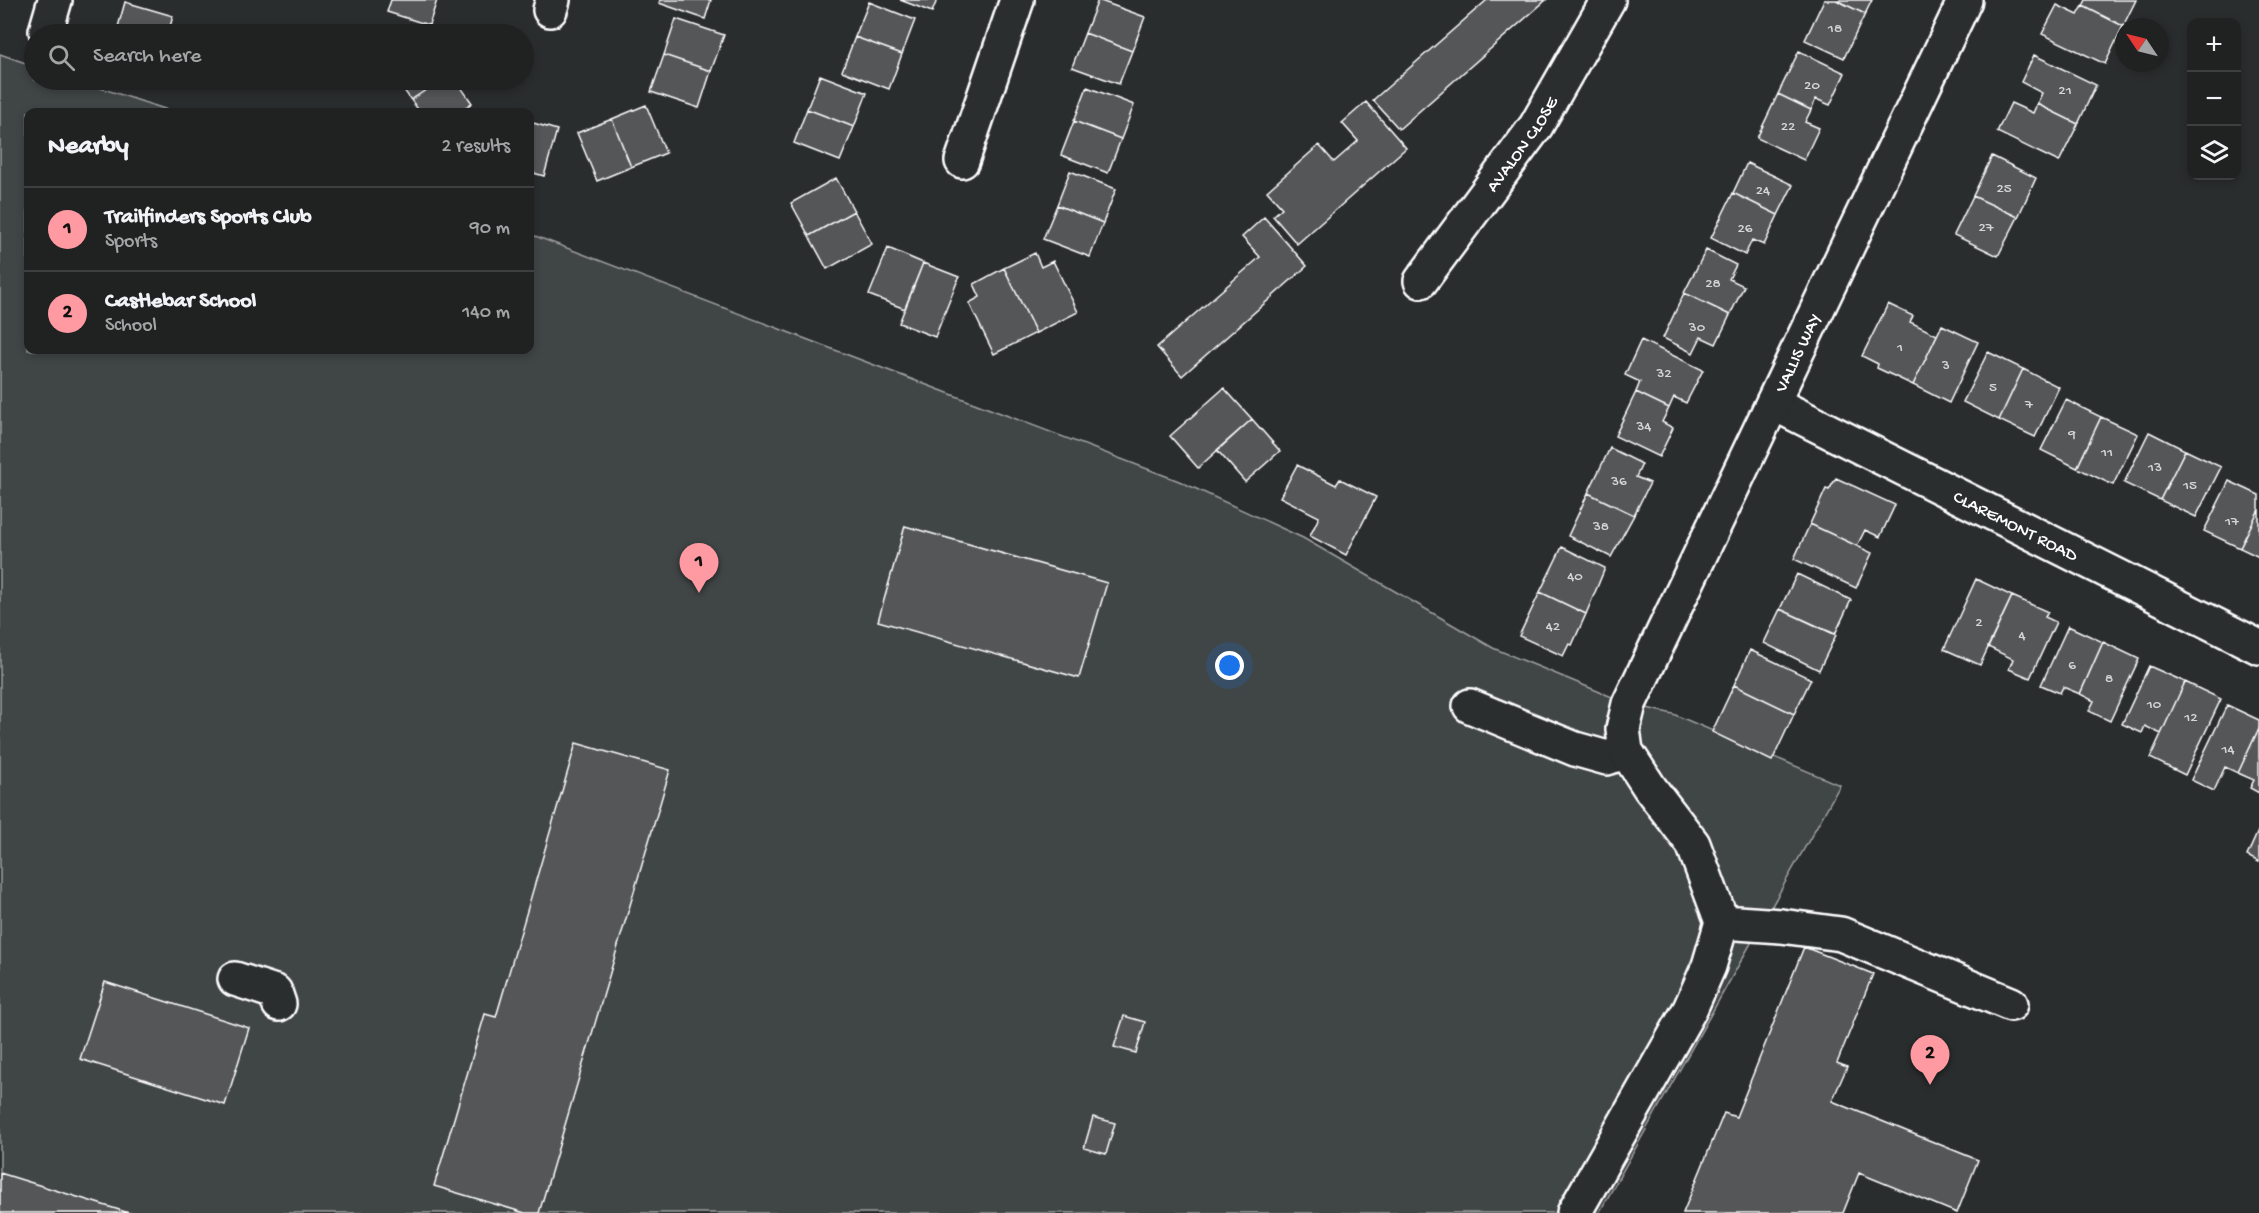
<!DOCTYPE html>
<html lang="en">
<head>
<meta charset="utf-8">
<style>
  :root { --surface:#202222; --page:#282a2a; --text:#f1f3f6; --muted:#a2a4a5; --line:#3d3f40; --accent:#ff9aa2 }
  body { margin:0; font-family:"Gochi Hand",sans-serif; background:var(--page); color:var(--text) }
  .controls { position:absolute; right:18px; top:18px; display:grid; overflow:hidden; border-radius:12px; box-shadow:0 3px 9px #0003 }
  .controls button { width:54px; height:54px; display:grid; place-items:center; padding:0; border:0; border-bottom:2px solid var(--line); background:var(--surface); color:var(--text); font:30px sans-serif }
  .compass { position:absolute; left:2115px; top:18px; width:54px; height:54px; border-radius:50%; background:var(--surface); box-shadow:0 3px 9px #0003; rotate:305deg }
  .you { position:absolute; left:1230px; top:666px; width:21px; height:21px; margin:-15px; border:4px solid #fff; border-radius:50%; background:#1a73e8; box-shadow:0 0 0 9px #1a73e833 }
  .badge { display:grid; place-items:center; width:39px; height:39px; border-radius:50%; background:var(--accent); color:#111; font-size:20px; font-weight:700 }
  .pin { position:absolute; translate:-50% -50px; filter:drop-shadow(0 2px 3px #0008) }
  .pin::after { content:''; position:absolute; top:32px; width:21px; height:18px; background:inherit; clip-path:polygon(0 0,100% 0,50% 100%) }
  .list { margin:0; padding:0; list-style:none }
  h2 { display:flex; justify-content:space-between; align-items:center; height:78px; margin:0; padding:0 24px; font-size:26px }
  h2 small { font-size:20px; font-weight:400; color:var(--muted) }
  .list li { display:grid; grid-template-columns:39px 1fr auto; gap:18px; align-items:center; box-sizing:border-box; height:84px; padding:0 24px; border-top:2px solid var(--line) }
  .list b { display:block; font-size:22px; white-space:nowrap }
  .list p { margin:0; font-size:20px; white-space:nowrap; color:var(--muted) }
  .list em { font-size:20px; font-style:normal; color:var(--muted) }
  .icon { flex:none; width:33px; height:33px; fill:none; stroke:currentColor; stroke-width:2; stroke-linecap:round; stroke-linejoin:round }
  .map { position:relative; flex:none; width:2259px; height:1213px; overflow:hidden }
  .search { position:absolute; background:var(--surface); box-shadow:0 3px 9px #0003; left:24px; top:24px; width:510px; height:66px; display:flex; align-items:center; gap:15px; box-sizing:border-box; padding:0 21px; border-radius:33px; color:var(--muted); font-size:22px }
  .panel { position:absolute; background:var(--surface); box-shadow:0 3px 9px #0003; left:24px; top:108px; width:510px; height:246px; border-radius:12px }
  .map>svg:first-child { display:block }
  .green { fill:#414445; stroke:#a0a2a2; stroke-width:1.5 }
  .building { fill:#555758; stroke:#fff; stroke-width:1.5 }
  .lines { fill:none; stroke-linecap:round; stroke-linejoin:round }
  .minor-casing { stroke:#fff; stroke-width:38 }
  .minor { stroke:#2a2d2e; stroke-width:33 }
  .labels { text-anchor:middle; stroke-width:6; stroke-linejoin:round; paint-order:stroke }
  .number-label { font-size:15px; fill:#d4d5d5 }
  .street-label { font-size:18px; fill:#fff; stroke:#2a2d2e }
</style>
</head>
<body>
<div class="map">
<svg width="2259" height="1213" viewBox="0 0 2259 1213">
  <rect width="100%" height="100%" fill="#2a2d2e"/>
  <filter id="ink" filterUnits="userSpaceOnUse"><feTurbulence type="fractalNoise" baseFrequency=".0167" numOctaves="2"/><feDisplacementMap in="SourceGraphic" scale="12" xChannelSelector="R" yChannelSelector="G"/><feConvolveMatrix kernelMatrix="1 2 1 2 8 2 1 2 1" color-interpolation-filters="sRGB"/></filter>
  <g filter="url(#ink)">
    <path class="green" d="M0,54L34,66V80H76L174,112H28V350H530V234L1179,481L1303,538L1493,648L1629,704L1673,714L1840,785L1599,1213H0Z"/>
    <path class="building" d="M391,0H437L429,25L387,12Z
      M660,0H711L705,19L659,3Z
      M900,0H937L932,12Z
      M1098,0L1145,17L1132,51L1085,33Z
      M1487,0H1546L1399,129L1373,100Z
      M1824,0H1836L1865,14L1844,58L1805,40Z
      M1836,0H1872L1865,14Z
      M2086,0H2136L2123,26L2083,6Z
      M125,2L173,16L168,34H116Z
      M869,2L915,20L902,54L855,37Z
      M2057,5L2078,15L2083,6L2123,26L2105,64L2042,34Z
      M676,19L724,35L711,71L664,55Z
      M1085,33L1132,51L1119,84L1072,67Z
      M855,37L902,54L889,89L842,71Z
      M1799,51L1845,73L1830,105L1816,99L1811,110L1778,94Z
      M664,55L711,71L699,108L651,92Z
      M2034,55L2096,85L2078,124L2037,104L2042,93L2021,82Z
      M820,75L867,93L854,127L807,109Z
      M397,80H441L411,100Z
      M441,80H456L472,103L458,112H420L411,100Z
      M1087,87L1134,105L1121,139L1074,121Z
      M1778,94L1811,110L1805,122L1819,128L1804,160L1757,138Z
      M1366,102L1406,148L1297,244L1273,216L1282,208L1267,191L1319,145L1334,162L1358,141L1342,123Z
      M2011,103L2033,113L2037,104L2078,124L2059,162L1997,132Z
      M646,105L666,153L631,167L612,119Z
      M807,109L854,127L840,161L794,143Z
      M612,119L631,167L597,181L577,133Z
      M1074,121L1121,139L1108,173L1061,155Z
      M530,122L557,130L544,176L530,172Z
      M1992,156L2036,178L2018,217L1973,196Z
      M1747,163L1793,185L1778,215L1733,193Z
      M1070,171L1116,189L1103,223L1057,205Z
      M836,178L854,211L809,236L791,203Z
      M1733,193L1778,215L1764,245L1752,240L1745,255L1711,238Z
      M1973,196L2018,217L1998,256L1954,235Z
      M1057,205L1103,223L1090,257L1043,239Z
      M854,211L872,244L827,269L809,236Z
      M1264,217L1307,266L1182,376L1157,347L1260,257L1242,237Z
      M888,248L923,263L905,309L869,295Z
      M1706,250L1736,265L1729,279L1744,286L1730,315L1684,293Z
      M1035,253L1041,267L1053,261L1078,312L1036,333L1004,268Z
      M923,263L959,277L935,337L899,323Z
      M1004,268L1036,333L994,354L969,303L980,297L974,284Z
      M1684,293L1730,315L1716,344L1701,337L1693,353L1663,338Z
      M1888,304L1913,316L1910,322L1937,335L1913,385L1877,368L1878,364L1862,356Z
      M1942,325L1978,342L1949,403L1913,385Z
      M1641,340L1703,370L1686,403L1674,397L1669,408L1636,392L1640,382L1625,375Z
      M1988,352L2023,369L1999,420L1963,402Z
      M2023,369L2059,387L2035,437L1999,420Z
      M1224,388L1252,419L1198,468L1170,436Z
      M1636,392L1669,408L1662,422L1673,428L1659,457L1615,436Z
      M2066,400L2101,417L2077,468L2041,450Z
      M2101,417L2138,434L2113,485L2077,468Z
      M1252,419L1280,451L1245,482L1217,450Z
      M2149,432L2185,450L2160,500L2124,483Z
      M1610,448L1642,464L1636,477L1650,483L1634,515L1588,493Z
      M2185,450L2221,467L2196,517L2160,500Z
      M1297,465L1336,485L1340,479L1376,497L1346,555L1310,536L1319,517L1280,497Z
      M1836,478L1895,505L1880,537L1865,530L1857,546L1810,524L1826,489L1829,490Z
      M2229,481L2259,495V509L2240,548L2204,531Z
      M1588,493L1634,515L1611,557L1568,536Z
      M2259,509V557L2240,548Z
      M1810,524L1872,553L1856,588L1794,559Z
      M905,526L1107,583L1079,678L878,621Z
      M1562,547L1605,568L1586,614L1540,592Z
      M1797,574L1851,600L1835,634L1780,609Z
      M1976,579L2012,596L1980,665L1944,649Z
      M1540,592L1586,614L1572,645L1569,644L1563,656L1519,636Z
      M2012,596L2048,612L2045,617L2056,622L2030,678L2009,669L2013,659L1988,647Z
      M1780,609L1836,635L1819,670L1764,643Z
      M2068,626L2103,642L2080,694L2063,687L2060,693L2041,685Z
      M2103,642L2139,659L2110,721L2089,711L2094,701L2080,694Z
      M1750,650L1811,679L1794,714L1734,685Z
      M2149,666L2185,682L2161,734L2145,726L2142,733L2122,724Z
      M2185,682L2221,699L2185,775L2150,758Z
      M1734,685L1794,714L1772,761L1712,732Z
      M2227,705L2259,720V728L2238,773L2225,767L2214,791L2191,780Z
      M2259,728V793L2250,788L2254,780L2238,773Z
      M576,743L670,770L539,1213H525L434,1186L485,1014L496,1017Z
      M2259,829V862L2247,856Z
      M1804,947L1873,974L1837,1063L1847,1067L1832,1101L1978,1160L1957,1213L1859,1173L1843,1213H1683L1724,1113L1736,1117Z
      M105,982L249,1028L225,1105L80,1059Z
      M1124,1016L1145,1022L1136,1053L1114,1047Z
      M1093,1117L1115,1123L1106,1154L1084,1148Z
      M0,1173L129,1213H0Z"/>
    <g class="lines">
      <defs>
        <g id="minor">
          <path d="M550,10L553,0"/>
          <path d="M46,31L55,0"/>
          <path d="M962,161L1017,0"/>
          <path id="s1" d="M1421,281L1536,126L1608,0"/>
          <path id="s2" d="M1773,403L2259,647"/>
          <path d="M1470,706L1575,749L1607,758L1626,751"/>
          <path d="M1722,922L1781,926L1841,934L2011,1004"/>
          <path d="M235,979L275,992L279,1004"/>
          <path id="s3" d="M1574,1213L1690,1009L1709,966L1722,922L1693,844L1650,788L1626,751L1623,729L1629,704L1965,0"/>
        </g>
      </defs>
      <use href="#minor" class="minor-casing"/>
      <use href="#minor" class="minor"/>
    </g>
  </g>
  <g class="labels">
    <g class="number-label">
      <text x="1835" y="32">18</text>
      <text x="1812" y="89">20</text>
      <text x="2065" y="94">21</text>
      <text x="1788" y="130">22</text>
      <text x="2004" y="192">25</text>
      <text x="1763" y="194">24</text>
      <text x="1986" y="231">27</text>
      <text x="1745" y="232">26</text>
      <text x="1713" y="287">28</text>
      <text x="1697" y="331">30</text>
      <text x="1900" y="351">1</text>
      <text x="1946" y="369">3</text>
      <text x="1664" y="377">32</text>
      <text x="1993" y="391">5</text>
      <text x="2029" y="408">7</text>
      <text x="1644" y="430">34</text>
      <text x="2072" y="438">9</text>
      <text x="2107" y="456">11</text>
      <text x="2155" y="471">13</text>
      <text x="1619" y="485">36</text>
      <text x="2190" y="489">15</text>
      <text x="2232" y="525">17</text>
      <text x="1601" y="530">38</text>
      <text x="1575" y="580">40</text>
      <text x="1979" y="626">2</text>
      <text x="1553" y="630">42</text>
      <text x="2022" y="639">4</text>
      <text x="2072" y="669">6</text>
      <text x="2109" y="682">8</text>
      <text x="2154" y="708">10</text>
      <text x="2191" y="721">12</text>
      <text x="2228" y="753">14</text>
    </g>
    <g class="street-label">
      <text dy="6" stroke="none"><textPath href="#s1" startOffset="170">AVALON CLOSE</textPath></text>
      <text dy="6" stroke="none"><textPath href="#s3" startOffset="963">VALLIS WAY</textPath></text>
      <text dy="6" stroke="none"><textPath href="#s2" startOffset="272">CLAREMONT ROAD</textPath></text>
    </g>
  </g>
</svg>
<div class="controls">
<button>+</button>
<button>−</button>
<button><svg class="icon" aria-label="layers" viewBox="0 0 24 24"><path d="M12 4l9 5-9 5-9-5zM3 14l9 5 9-5"/></svg></button>
</div>
<svg class="compass" viewBox="-18 -18 36 36"><path d="M0-13l5 13h-10z" fill="#e53935"/><path d="M0 13l5-13h-10z" fill="#a2a4a5"/></svg>
<div class="you"></div>
<div class="pin badge" style="left:699px;top:593px">1</div>
<div class="pin badge" style="left:1930px;top:1085px">2</div>
<div class="search"><svg class="icon" aria-label="search" viewBox="0 0 24 24"><circle cx="10" cy="10" r="6"/><path d="M15 15l6 6"/></svg>Search here</div>
<section class="panel">
<h2>Nearby<small>2 results</small></h2>
<ul class="list">
<li><span class="badge">1</span><div><b>Trailfinders Sports Club</b><p>Sports</p></div><em>90 m</em></li>
<li><span class="badge">2</span><div><b>Castlebar School</b><p>School</p></div><em>140 m</em></li>
</ul>
</section>
</div>
</body>
</html>
